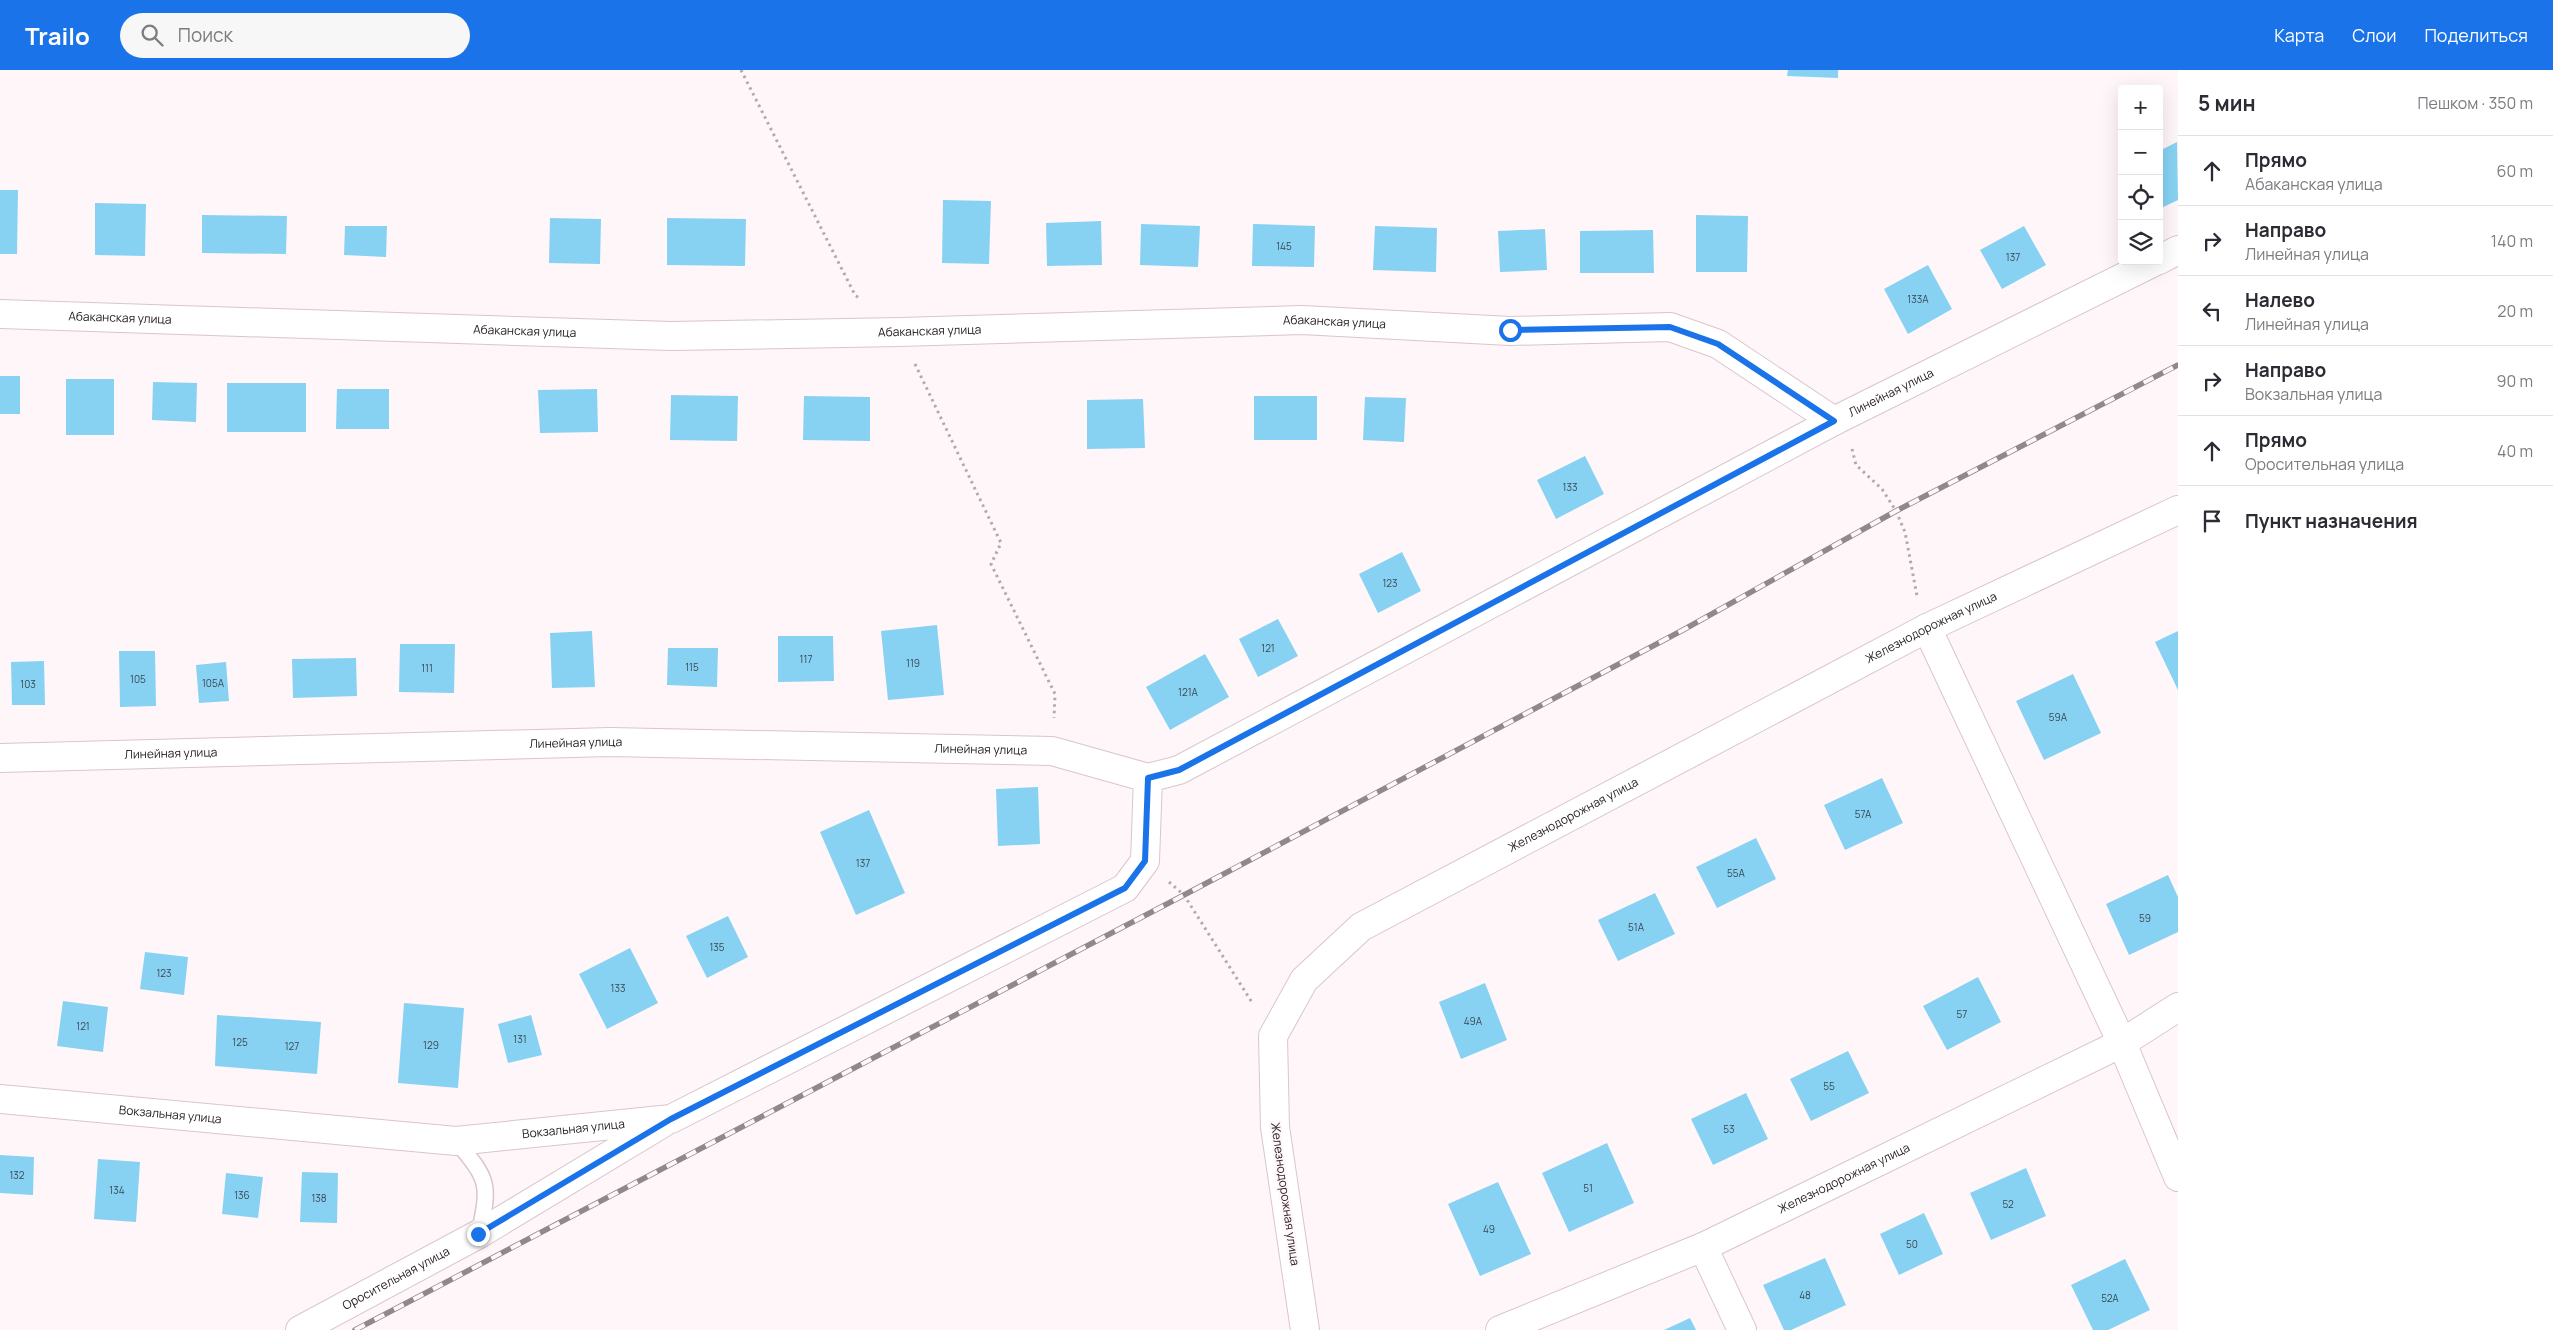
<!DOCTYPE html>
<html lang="ru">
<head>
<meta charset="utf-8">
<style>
  :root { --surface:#fff; --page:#f7f7f7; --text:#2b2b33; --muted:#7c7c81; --line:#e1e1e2; --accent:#1a73e8 }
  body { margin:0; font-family:Manrope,sans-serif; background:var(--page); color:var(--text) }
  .controls { position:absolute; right:15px; top:15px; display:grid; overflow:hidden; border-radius:5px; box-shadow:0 5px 20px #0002 }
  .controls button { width:45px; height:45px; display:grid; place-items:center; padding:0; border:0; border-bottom:1px solid var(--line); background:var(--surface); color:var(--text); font:25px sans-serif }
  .stop { position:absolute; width:15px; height:15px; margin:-11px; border:4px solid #1a73e8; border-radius:50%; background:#fff }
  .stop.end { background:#1a73e8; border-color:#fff; box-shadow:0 1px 5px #0008 }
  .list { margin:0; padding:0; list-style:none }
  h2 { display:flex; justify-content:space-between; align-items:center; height:65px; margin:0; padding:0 20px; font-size:21px }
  h2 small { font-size:16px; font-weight:400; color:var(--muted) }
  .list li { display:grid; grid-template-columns:32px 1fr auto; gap:15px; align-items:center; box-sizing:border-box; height:70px; padding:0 20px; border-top:1px solid var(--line) }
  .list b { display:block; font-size:19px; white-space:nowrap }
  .list p { margin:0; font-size:16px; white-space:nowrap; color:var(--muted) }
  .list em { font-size:16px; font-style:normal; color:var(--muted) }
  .icon { flex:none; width:28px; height:28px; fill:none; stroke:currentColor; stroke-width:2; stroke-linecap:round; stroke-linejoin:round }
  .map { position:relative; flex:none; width:2178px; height:1260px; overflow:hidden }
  header { display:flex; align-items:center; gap:30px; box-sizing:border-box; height:70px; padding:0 25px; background:var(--accent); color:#fff }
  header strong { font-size:24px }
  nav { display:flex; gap:28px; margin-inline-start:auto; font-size:18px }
  .search { width:350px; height:45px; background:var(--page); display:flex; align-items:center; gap:12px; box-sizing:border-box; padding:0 18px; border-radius:28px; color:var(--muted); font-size:19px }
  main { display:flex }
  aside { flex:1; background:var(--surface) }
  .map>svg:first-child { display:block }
  .building { fill:#87d2f2 }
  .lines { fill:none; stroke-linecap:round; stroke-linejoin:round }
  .lane-casing { stroke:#dac5cc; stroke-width:18 }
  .street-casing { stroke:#dac5cc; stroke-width:30 }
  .path { stroke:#b3aaad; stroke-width:3; stroke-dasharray:2.5 4; stroke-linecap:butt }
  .lane { stroke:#fff; stroke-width:15 }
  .street { stroke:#fff; stroke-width:28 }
  .rail-casing { stroke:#90888b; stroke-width:5.5 }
  .rail { stroke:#fff6f9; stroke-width:4; stroke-dasharray:11; stroke-linecap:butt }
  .route { stroke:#1a73e8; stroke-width:6 }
  .labels { text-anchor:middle; stroke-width:4.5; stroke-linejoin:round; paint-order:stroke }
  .number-label { font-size:10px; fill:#3b4852 }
  .street-label { font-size:12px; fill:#221a1d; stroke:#fff6f9 }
</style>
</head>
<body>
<header>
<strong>Trailo</strong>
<div class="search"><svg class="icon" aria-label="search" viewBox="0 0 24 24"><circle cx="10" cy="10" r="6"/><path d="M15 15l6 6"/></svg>Поиск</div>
<nav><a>Карта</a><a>Слои</a><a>Поделиться</a></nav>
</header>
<main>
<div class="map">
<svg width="2178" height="1260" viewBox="0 0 2178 1260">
  <rect width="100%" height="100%" fill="#fff6f9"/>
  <path class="building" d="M1788,0H1838V8L1787,6Z
    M2177,72L2178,130L2159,139V81Z
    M0,120H18L17,184H0Z
    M943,130L991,131L989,194L942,193Z
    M95,133L146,134L145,186L95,185Z
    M202,145L287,146L286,184L202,183Z
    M1696,145L1748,146L1747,202H1696Z
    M550,148L601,149L600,194L549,193Z
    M667,148L746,149L745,196L667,195Z
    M1101,151L1102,195L1047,196L1046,153Z
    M1141,154L1200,156L1198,197L1140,195Z
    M1253,154L1315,156L1314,197L1252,196Z
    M345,156H387L386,187L344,185Z
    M1375,156L1437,158L1436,202L1373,200Z
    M2024,156L2046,195L2002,219L1980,180Z
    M1545,159L1547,200L1500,202L1498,161Z
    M1653,160L1654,203H1580V161Z
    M1928,195L1952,239L1908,264L1884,219Z
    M0,306H20V344H0Z
    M66,309H114V365H66Z
    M153,312L197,313L196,352L152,350Z
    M227,313H306V362H227Z
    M337,319H389V359H336Z
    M597,319L598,362L540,363L538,320Z
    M671,325L738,326L737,371L670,370Z
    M804,326L870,327V371L803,370Z
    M1254,326H1317V370H1254Z
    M1365,327L1406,328L1404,372L1363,370Z
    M1143,329L1145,378L1087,379V330Z
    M1585,386L1604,424L1556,449L1537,410Z
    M1402,482L1421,521L1378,543L1359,504Z
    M1278,549L1298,586L1258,607L1239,569Z
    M937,555L944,625L888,630L881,561Z
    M592,561L595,617L552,618L550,563Z
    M2178,561V620L2155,572Z
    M778,566H833L834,611L778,612Z
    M400,574H455L454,623L399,622Z
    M668,578H718L717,617L667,615Z
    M119,581H155L156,636L120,637Z
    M1205,584L1229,627L1170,660L1146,617Z
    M356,588L357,626L293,628L292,589Z
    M44,591L45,635H12L11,592Z
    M226,592L229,631L199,633L196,595Z
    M2073,604L2101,663L2044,690L2016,631Z
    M1882,708L1903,753L1845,780L1824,735Z
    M1038,717L1040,774L998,776L996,719Z
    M869,740L905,823L856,845L820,762Z
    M1756,768L1776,809L1717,838L1696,797Z
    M2168,805L2178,827V862L2129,885L2106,834Z
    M1655,823L1675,864L1618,891L1598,850Z
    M728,846L748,887L707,908L686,866Z
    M630,878L658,933L607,959L579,904Z
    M145,882L188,887L184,925L140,919Z
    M1978,907L2001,952L1947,980L1923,936Z
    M1485,913L1507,970L1461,989L1439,932Z
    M63,931L108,937L103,982L57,976Z
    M404,933L464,938L458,1018L398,1013Z
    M217,945L321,952L317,1004L215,996Z
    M531,945L542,985L508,993L498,954Z
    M1848,981L1869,1023L1811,1051L1790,1009Z
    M1746,1023L1768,1069L1713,1095L1691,1049Z
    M1607,1073L1634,1133L1569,1162L1542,1103Z
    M0,1085L34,1087L33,1125L0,1123Z
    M98,1089L140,1092L136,1152L94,1149Z
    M2026,1098L2046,1146L1991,1170L1970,1123Z
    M302,1102L338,1103L337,1153L300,1152Z
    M226,1103L263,1107L258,1148L222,1144Z
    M1498,1112L1531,1184L1480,1206L1448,1134Z
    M1924,1143L1943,1184L1899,1205L1880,1164Z
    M1825,1188L1846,1235L1791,1260H1784L1763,1215Z
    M2125,1189L2150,1240L2108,1260H2093L2071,1215Z
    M1690,1248L1696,1260H1664Z"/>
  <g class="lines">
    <defs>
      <path id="lane" d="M456,1071C489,1110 490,1114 479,1164"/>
      <g id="street">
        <path d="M2159,190L2178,180"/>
        <path id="s1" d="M0,244L671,266L900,262L1302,250L1510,261L1670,257L1718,274L1834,351"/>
        <path d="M1927,558L2122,973L2178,1107"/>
        <path id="s2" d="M0,688L610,672L1052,681L1148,708"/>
        <path id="s3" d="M0,1029L456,1071L671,1049L1125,818L1145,791L1148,708L1179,700L1834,351L2156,191"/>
        <path d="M1703,1177L1742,1260"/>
        <path id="s4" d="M300,1260L479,1164L663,1053"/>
        <path id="s5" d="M1305,1260L1275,1057L1273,966L1304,910L1361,857L1927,558L2178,440"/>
        <path id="s6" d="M1500,1260L1703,1177L2122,973L2178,937"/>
      </g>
    </defs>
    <use href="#lane" class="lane-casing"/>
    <use href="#street" class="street-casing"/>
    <path class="path" d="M741,0L855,225L860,229
      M915,294L1001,473L991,494L1055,624L1054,648
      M1852,379L1856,395L1882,419L1896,441L1905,462L1917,526
      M1169,812L1184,825L1253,934"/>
    <use href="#lane" class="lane"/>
    <use href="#street" class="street"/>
    <defs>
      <path id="rail" d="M355,1260L1184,825L1683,560L1896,441L2178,295"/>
    </defs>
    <use href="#rail" class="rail-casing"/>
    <use href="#rail" class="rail"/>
  </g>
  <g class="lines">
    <path class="route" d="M478,1164L671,1049L1125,818L1145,791L1148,708L1179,700L1834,351L1718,274L1670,257L1510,260"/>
  </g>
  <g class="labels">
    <g class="number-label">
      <text x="1284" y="180">145</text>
      <text x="2013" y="191">137</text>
      <text x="1918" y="233">133А</text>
      <text x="1570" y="421">133</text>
      <text x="1390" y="517">123</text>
      <text x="1268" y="582">121</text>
      <text x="806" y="593">117</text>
      <text x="913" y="597">119</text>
      <text x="692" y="601">115</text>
      <text x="427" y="602">111</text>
      <text x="138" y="613">105</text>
      <text x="213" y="617">105А</text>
      <text x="28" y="618">103</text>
      <text x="1188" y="626">121А</text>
      <text x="2058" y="651">59А</text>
      <text x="1863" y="748">57А</text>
      <text x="863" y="797">137</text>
      <text x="1736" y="807">55А</text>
      <text x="2145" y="852">59</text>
      <text x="1636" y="861">51А</text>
      <text x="717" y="881">135</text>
      <text x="164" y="907">123</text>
      <text x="618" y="922">133</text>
      <text x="1962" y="948">57</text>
      <text x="1473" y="955">49А</text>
      <text x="83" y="960">121</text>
      <text x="520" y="973">131</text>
      <text x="240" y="976">125</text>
      <text x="431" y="979">129</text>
      <text x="292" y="980">127</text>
      <text x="1829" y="1020">55</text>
      <text x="1729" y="1063">53</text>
      <text x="17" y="1109">132</text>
      <text x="1588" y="1122">51</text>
      <text x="117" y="1124">134</text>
      <text x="242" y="1129">136</text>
      <text x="319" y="1132">138</text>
      <text x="2008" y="1138">52</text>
      <text x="1489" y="1163">49</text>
      <text x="1912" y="1178">50</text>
      <text x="1805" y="1229">48</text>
      <text x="2110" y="1232">52А</text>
    </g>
    <g class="street-label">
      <text dy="4" stroke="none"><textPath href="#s1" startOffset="120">Абаканская улица</textPath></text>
      <text dy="4" stroke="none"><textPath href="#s1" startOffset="1335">Абаканская улица</textPath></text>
      <text dy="4" stroke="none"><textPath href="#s1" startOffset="525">Абаканская улица</textPath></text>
      <text dy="4" stroke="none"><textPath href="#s1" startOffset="930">Абаканская улица</textPath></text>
      <text dy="4" stroke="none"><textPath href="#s3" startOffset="2138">Линейная улица</textPath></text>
      <text dy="4" stroke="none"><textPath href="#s5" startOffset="1082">Железнодорожная улица</textPath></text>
      <text dy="4" stroke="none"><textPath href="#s2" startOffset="576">Линейная улица</textPath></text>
      <text dy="4" stroke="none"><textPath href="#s2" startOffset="981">Линейная улица</textPath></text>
      <text dy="4" stroke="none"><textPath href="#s2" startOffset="171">Линейная улица</textPath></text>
      <text dy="4" stroke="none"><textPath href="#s5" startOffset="678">Железнодорожная улица</textPath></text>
      <text dy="4" stroke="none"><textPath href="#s3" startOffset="171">Вокзальная улица</textPath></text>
      <text dy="4" stroke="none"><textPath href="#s3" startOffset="576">Вокзальная улица</textPath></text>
      <text dy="4" stroke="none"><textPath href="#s6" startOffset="376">Железнодорожная улица</textPath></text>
      <text transform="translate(1285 1124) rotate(82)" y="4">Железнодорожная улица</text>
      <text dy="4" stroke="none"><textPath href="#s4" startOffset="109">Оросительная улица</textPath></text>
    </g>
  </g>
</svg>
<div class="controls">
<button>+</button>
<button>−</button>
<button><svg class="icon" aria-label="locate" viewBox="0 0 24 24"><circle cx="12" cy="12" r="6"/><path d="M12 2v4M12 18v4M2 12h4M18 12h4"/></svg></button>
<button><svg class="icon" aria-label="layers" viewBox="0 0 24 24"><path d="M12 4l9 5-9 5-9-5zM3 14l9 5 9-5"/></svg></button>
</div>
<div class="stop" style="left:1510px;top:260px"></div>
<div class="stop end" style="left:478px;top:1164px"></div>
</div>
<aside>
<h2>5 мин<small>Пешком · 350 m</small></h2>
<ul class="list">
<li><svg class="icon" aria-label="ahead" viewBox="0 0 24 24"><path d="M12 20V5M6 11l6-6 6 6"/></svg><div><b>Прямо</b><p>Абаканская улица</p></div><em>60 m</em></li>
<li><svg class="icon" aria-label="right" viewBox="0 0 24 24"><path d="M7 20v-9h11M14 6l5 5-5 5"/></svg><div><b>Направо</b><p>Линейная улица</p></div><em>140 m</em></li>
<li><svg class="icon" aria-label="left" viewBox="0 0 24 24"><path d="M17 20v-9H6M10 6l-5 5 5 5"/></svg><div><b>Налево</b><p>Линейная улица</p></div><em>20 m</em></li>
<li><svg class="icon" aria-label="right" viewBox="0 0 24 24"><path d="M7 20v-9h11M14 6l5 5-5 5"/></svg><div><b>Направо</b><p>Вокзальная улица</p></div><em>90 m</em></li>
<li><svg class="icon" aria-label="ahead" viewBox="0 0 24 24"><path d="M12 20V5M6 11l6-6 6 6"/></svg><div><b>Прямо</b><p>Оросительная улица</p></div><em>40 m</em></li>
<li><svg class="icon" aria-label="arrive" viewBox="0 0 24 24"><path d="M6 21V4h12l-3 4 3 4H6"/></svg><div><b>Пункт назначения</b></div></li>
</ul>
</aside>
</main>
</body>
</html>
